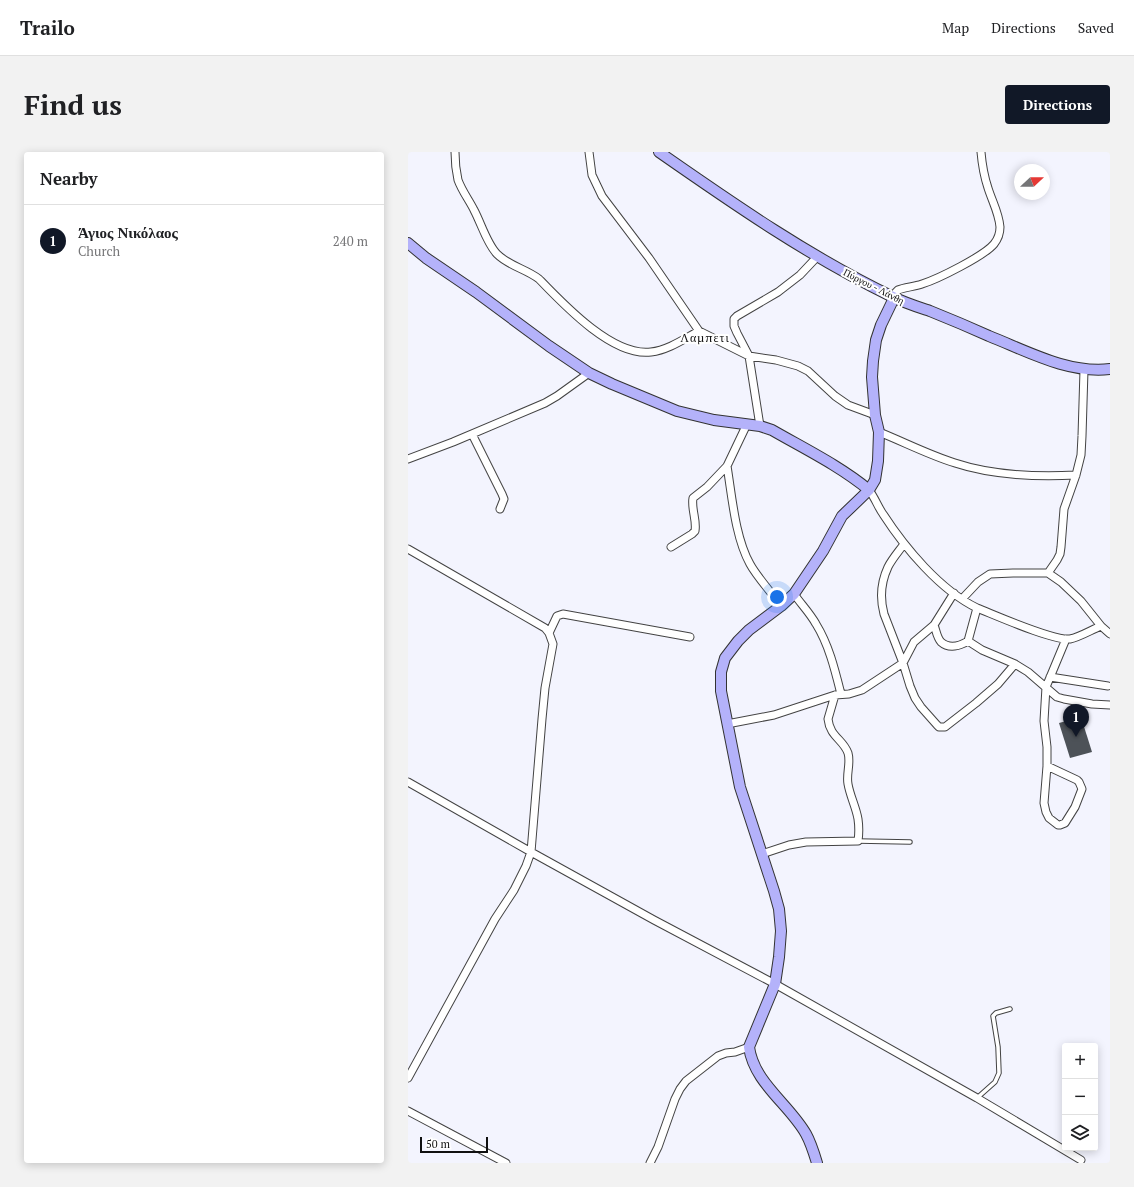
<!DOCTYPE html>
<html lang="en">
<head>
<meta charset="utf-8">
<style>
  :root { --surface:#fff; --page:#f2f2f2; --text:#202124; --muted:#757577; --line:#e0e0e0; --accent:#111827 }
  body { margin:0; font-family:"PT Serif",serif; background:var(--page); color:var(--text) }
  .controls { position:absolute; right:12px; bottom:12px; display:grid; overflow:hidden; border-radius:4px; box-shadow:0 2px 10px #0003 }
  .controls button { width:36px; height:36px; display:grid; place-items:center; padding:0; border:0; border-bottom:1px solid var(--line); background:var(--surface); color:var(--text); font:20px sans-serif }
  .compass { position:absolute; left:606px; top:12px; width:36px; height:36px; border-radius:50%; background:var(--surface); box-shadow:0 2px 10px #0003; rotate:68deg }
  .scale { position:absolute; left:12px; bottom:10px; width:68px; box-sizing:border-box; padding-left:4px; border:2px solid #101010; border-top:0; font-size:11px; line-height:14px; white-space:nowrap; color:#101010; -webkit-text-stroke:3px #fff; paint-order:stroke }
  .you { position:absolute; left:369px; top:445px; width:14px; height:14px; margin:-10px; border:3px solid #fff; border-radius:50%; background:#1a73e8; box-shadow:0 0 0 6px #1a73e833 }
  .badge { display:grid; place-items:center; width:26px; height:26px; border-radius:50%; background:var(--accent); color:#fff; font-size:13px; font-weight:700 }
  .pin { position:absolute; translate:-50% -33px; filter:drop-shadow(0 1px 2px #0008) }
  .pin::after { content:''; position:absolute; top:21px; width:14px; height:12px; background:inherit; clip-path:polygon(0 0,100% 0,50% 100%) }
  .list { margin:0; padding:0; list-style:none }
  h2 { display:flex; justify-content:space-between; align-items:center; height:52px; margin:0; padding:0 16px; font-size:17px }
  h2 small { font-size:13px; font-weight:400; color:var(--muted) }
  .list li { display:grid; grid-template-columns:26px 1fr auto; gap:12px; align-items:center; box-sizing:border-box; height:72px; padding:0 16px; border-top:1px solid var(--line) }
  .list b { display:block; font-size:15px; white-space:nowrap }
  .list p { margin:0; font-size:13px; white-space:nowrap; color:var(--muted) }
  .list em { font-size:13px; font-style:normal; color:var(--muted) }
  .icon { flex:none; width:22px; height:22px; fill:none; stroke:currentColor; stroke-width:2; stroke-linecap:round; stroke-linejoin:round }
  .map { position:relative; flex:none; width:702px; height:1011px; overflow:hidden; border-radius:4px }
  header { display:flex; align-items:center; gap:24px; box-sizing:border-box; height:56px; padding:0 20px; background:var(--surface); border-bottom:1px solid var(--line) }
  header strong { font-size:19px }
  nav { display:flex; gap:22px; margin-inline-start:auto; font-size:14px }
  .intro { display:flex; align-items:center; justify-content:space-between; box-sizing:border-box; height:96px; padding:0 24px }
  h1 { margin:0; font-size:28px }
  .button { padding:10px 18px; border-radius:4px; background:var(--accent); color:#fff; font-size:14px; font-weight:700 }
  main { display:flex; gap:24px; padding:0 24px }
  aside { flex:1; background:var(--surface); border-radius:4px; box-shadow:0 2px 10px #0003 }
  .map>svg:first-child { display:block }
  .building { fill:#4d5258 }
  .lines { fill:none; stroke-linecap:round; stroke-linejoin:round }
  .lane-casing { stroke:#434343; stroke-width:5.5 }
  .street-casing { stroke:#434343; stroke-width:9 }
  .secondary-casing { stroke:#323232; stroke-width:12 }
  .lane { stroke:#fff; stroke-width:3.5 }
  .street { stroke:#fff; stroke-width:7 }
  .secondary { stroke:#b4b2fa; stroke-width:10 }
  .labels { text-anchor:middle; stroke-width:4; stroke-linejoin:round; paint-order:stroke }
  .street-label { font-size:10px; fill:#101010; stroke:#fff }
  .quarter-label { font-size:12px; letter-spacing:1px; fill:#101010; stroke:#fff }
</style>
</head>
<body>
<header>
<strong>Trailo</strong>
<nav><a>Map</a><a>Directions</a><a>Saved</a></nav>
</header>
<div class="intro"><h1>Find us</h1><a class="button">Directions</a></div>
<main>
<aside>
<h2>Nearby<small></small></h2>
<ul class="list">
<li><span class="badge">1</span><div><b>Άγιος Νικόλαος</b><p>Church</p></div><em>240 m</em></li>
</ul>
</aside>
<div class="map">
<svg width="702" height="1011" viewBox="0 0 702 1011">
  <rect width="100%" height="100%" fill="#f3f4fe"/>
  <path class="building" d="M673,565L684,600L662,606L651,571Z"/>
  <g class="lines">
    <defs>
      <path id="lane" d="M450,689L502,690
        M569,946L587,930L591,921L590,895L585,864L588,861L602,857"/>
      <path id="street" d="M47,0C47,9 48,19 50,28C54,39 61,48 66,58C73,71 79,92 89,102C101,114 118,117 131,127C156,153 205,205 243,200C260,198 276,187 291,179
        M181,0L184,23L194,44L241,106L291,179L341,204L368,208L390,214L400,219L427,244L440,253L467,263
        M486,146L488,140L490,138C497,135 506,135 514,132C530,127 576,104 586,92C590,87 592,81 592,75C591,61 584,49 580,36C576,24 574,12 573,0
        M352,274L341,204L329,181L326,174V167L329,164L370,140L392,123L409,105
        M471,280C496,290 521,303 547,311C586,324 628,325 668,323
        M64,282L94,342L96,347L92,357
        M0,307L45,290L137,251L149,244L181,221
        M319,314C324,344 327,385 342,412C349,425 364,441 373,454
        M461,338C467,346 470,355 475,362C497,396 532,438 569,456L560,489L574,498L607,512L620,520L649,545L656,547L684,552L702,553
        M496,392C491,399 484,407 480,415C473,430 472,447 476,462L495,511L502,534L507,546L513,555L529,573L531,575H537L568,551L590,532L607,512
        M263,395L284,382L287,379C289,368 283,357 285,346L299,335L319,314L339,272
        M0,397L137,476L141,481L145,492L137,536L134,567L123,700L118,714L106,738L87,767L0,926
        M640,421L649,408L652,402L653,395L656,357L668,323L673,303L674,284L676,218
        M386,442C393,452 402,461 408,472C421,493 427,518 433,542
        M554,447L570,430L582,422L605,421H640L653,430L673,449L693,474
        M569,456C587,463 645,489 662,487C672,485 683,478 693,474L702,482
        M526,473C528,478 529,486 533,490C541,497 552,494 560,489
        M141,481L149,464L155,462L282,485
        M642,525L700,534
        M319,572L366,563L427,543L441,542L454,538L495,511L506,490L526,473L546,441
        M639,614L669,628L671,630L674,637L667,655L657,671L652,673H650L641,666L638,660L636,651L639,614V595L636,569L638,535L658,487
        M0,630L123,700L246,768L367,832L569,946L673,1008
        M354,702L381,693L398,690L450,689C451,682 451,674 450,667C448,655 442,644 440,632C438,622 443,611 440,601C435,587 422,585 420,567L427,543
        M0,959L98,1011
        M242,1011L250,995L267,947L272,937L278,929L310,904L318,901L327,900L341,895"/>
      <path id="secondary" d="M251,0C327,53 402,105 485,145C497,151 510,155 522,159C542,167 561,175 581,184C619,199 660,222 702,217
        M0,91L18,106L68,140L141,194L181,221L204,232L269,259L306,268L352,274L364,278C397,297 432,314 461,338
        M409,1011C406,1001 403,991 398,982C381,952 346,931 341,895L367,832L371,805L373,779L371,757L366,739L332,635L313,539V520L317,506L330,489L341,478L373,454L386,442L415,399L434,364L461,338L467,328L470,309L471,280L467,263L464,225L465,209L468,188L473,173L486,146"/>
    </defs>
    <use href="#lane" class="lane-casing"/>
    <use href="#street" class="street-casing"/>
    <use href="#secondary" class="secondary-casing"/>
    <use href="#lane" class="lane"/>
    <use href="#street" class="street"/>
    <use href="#secondary" class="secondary"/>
  </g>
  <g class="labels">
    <g class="street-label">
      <text transform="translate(466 134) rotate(27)" y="4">Πύργου - Λάνθη</text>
    </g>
    <g class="quarter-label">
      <text x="297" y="190">Λαμπετι</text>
    </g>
  </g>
</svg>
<div class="controls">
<button>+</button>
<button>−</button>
<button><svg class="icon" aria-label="layers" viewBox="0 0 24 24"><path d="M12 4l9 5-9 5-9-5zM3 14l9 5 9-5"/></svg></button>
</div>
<svg class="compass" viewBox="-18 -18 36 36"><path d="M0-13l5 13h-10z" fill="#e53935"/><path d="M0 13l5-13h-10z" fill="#757577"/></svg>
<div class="scale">50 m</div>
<div class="you"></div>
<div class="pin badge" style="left:668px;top:585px">1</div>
</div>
</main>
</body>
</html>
